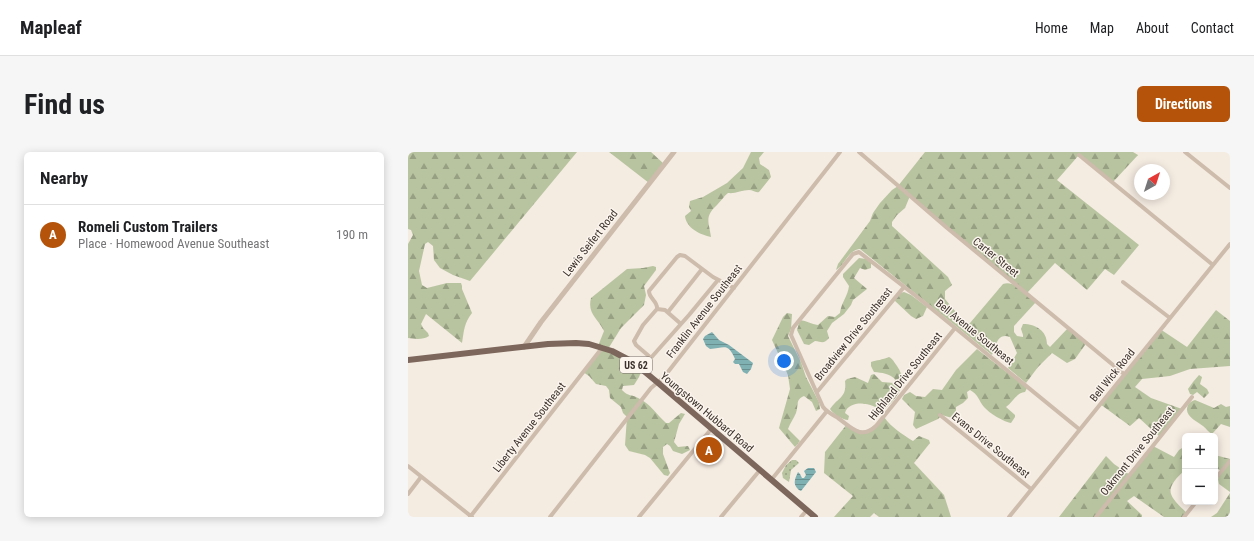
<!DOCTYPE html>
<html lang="en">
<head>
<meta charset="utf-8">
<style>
  :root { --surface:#fff; --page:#f6f6f6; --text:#202124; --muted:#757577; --line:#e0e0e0; --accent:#b45309 }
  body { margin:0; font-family:"Roboto Condensed",sans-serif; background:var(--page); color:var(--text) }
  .controls { position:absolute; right:12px; bottom:12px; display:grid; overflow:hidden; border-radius:6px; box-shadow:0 2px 10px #0003 }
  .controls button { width:36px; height:36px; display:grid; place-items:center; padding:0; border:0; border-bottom:1px solid var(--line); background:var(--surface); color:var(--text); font:20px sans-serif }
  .compass { position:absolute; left:726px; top:12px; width:36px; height:36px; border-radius:50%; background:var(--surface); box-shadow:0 2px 10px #0003; rotate:39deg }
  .you { position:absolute; left:376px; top:209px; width:14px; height:14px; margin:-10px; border:3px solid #fff; border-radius:50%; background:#1a73e8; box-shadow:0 0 0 6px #1a73e833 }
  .badge { display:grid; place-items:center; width:26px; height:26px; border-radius:50%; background:var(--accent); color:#fff; font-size:13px; font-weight:700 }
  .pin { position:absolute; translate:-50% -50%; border:2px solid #fff; box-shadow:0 1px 4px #0006 }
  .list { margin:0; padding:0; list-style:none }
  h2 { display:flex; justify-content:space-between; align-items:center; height:52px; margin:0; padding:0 16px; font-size:17px }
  h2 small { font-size:13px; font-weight:400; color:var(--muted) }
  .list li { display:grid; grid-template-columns:26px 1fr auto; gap:12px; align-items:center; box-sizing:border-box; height:60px; padding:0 16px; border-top:1px solid var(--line) }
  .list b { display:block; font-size:15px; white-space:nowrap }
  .list p { margin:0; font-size:13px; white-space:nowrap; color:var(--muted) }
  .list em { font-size:13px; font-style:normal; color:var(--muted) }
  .map { position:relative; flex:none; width:822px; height:365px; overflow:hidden; border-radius:6px }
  header { display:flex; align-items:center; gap:24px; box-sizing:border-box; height:56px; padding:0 20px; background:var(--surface); border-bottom:1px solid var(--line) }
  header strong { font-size:19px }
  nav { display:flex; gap:22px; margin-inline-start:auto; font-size:14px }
  .intro { display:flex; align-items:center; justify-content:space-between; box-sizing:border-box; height:96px; padding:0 24px }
  h1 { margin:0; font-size:28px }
  .button { padding:10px 18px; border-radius:6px; background:var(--accent); color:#fff; font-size:14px; font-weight:700 }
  main { display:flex; gap:24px; padding:0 24px }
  aside { flex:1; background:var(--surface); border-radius:6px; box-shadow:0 2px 10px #0003 }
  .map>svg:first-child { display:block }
  .green { fill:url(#green-dots) }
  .forest { fill:url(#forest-firs) }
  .water { fill:url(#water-rules) }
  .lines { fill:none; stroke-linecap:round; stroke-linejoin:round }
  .minor { stroke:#cdbbac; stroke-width:4 }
  .tertiary { stroke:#cdbbac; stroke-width:5 }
  .primary { stroke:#7d675c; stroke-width:6 }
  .labels { text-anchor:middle; stroke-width:3; stroke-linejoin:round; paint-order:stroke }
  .shield { fill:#fbf5ee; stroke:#756b66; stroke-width:1 }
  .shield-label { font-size:10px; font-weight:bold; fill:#3b302b }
  .street-label { font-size:11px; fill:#3b302b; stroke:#fbf5ee }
</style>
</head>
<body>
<header>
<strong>Mapleaf</strong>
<nav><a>Home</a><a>Map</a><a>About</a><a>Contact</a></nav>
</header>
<div class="intro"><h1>Find us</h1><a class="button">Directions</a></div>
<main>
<aside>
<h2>Nearby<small></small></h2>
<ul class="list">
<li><span class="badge">A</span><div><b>Romeli Custom Trailers</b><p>Place · Homewood Avenue Southeast</p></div><em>190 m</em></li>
</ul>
</aside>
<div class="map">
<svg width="822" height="365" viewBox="0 0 822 365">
  <defs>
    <pattern id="green-dots" width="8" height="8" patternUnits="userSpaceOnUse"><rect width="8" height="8" fill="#b8c4a0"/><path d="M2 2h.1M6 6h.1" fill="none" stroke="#97a083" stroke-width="1.8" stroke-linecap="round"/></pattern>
    <pattern id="forest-firs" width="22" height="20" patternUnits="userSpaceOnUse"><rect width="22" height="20" fill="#b8c4a0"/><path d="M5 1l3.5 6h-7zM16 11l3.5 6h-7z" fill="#97a083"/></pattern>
    <pattern id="water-rules" width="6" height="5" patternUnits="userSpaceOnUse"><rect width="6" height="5" fill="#7fb0b2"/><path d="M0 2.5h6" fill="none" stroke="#699091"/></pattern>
  </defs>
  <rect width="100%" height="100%" fill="#f4ebe1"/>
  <path class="green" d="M384,308H388L391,311L383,318L381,330L375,326L374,321L378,313Z"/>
  <path class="forest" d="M0,0H169L62,129L45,123L32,116L26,108L25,94L20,90L17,92L11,119L14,133L19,136L39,131H53L54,134V137L64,161C56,171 56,179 54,191L18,162L13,172L15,176L20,181L21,184C15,188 7,187 0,186V92L5,83L3,78L0,77Z
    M201,0H243L256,12L241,31Z
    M343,0H356L351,6L352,12L361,18L363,25L351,40C347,41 345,38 341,38C334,38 327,42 320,41C316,44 313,49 309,53C296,65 301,70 303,85C293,83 278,76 277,64L283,59L281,55L282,49L295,45L319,31L335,16Z
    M517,0H725L730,3L705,30L671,3L649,28L731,93L706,123L697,117L679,138L647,111L619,141L502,44L497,56L489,63L484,70V74L540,125L544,133L537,139V147L557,171L560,172L562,171L595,132C607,128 619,143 628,150L606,174V180L609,184L615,185V183L613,177L615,172C628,172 639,179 639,192L642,195L660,176L676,190L677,193L667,207L659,211L644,201L630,215L618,231L600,216L609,201L602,185C589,180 588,194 584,203L452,97C440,98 437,113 428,118L430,112L462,69L465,61L472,51L484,38L490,34Z
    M451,106L458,107L463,111V116L457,118L452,116L446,126L459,137L445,148L443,153L436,162L424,171L419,179L421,186C416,192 414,190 407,189L401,193L396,192L389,178L392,168C399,169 403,172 410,173L420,164L427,165L432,161C433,151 440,144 441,134L435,125V122Z
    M245,114L248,115V118L236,134L238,143L236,153L213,176L200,197L218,206L233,220L231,225L226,233L215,234L214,238C221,245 223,242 230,246C242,251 249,263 258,271H261L273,261L277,262L271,272L266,290L270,295L280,294L282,298L274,302L265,299L262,294L259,292L255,295V302L262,321L260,324L256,323L242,306L237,303L221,299L217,293L219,265L215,261L213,255L202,246L201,238L198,234L188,232L181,224L175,220L193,196L190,194L196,179C190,166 179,162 183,146L219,117L235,116Z
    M496,140L503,143L519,155L515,164L508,167L503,164L486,148L492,141Z
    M808,158L822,169V214L782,217L762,224L734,227L727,235L743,246L774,257L752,285L731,266L722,274L692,252L752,177L779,195Z
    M379,161L384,162L383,177L380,184L393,210L398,225L411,250L412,257L408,259L404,250L396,244C387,248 391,253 388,261C386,266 382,271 380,277L392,289L387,295L371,276L382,237L380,223L364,188L375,165Z
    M569,197L619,236L617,240C608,241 605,250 598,255L607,263V265L603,271C596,270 581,261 576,255C571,249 570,242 562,238L559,240L560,246L555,251L548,255V263L544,266L534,263L530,267L508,277L505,273L507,260L494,247L496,243L502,240L508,244L517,245L525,237L534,238L548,218Z
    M481,205C485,207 486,210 489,214C502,232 488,248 473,260C470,258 468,255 465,254C456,250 440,250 437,261L441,264L440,268C435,268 425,262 422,257C430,245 439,246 437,229L439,227L447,225L460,231L463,223L466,222L474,230L486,231L487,227C480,221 475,221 466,220L463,214V210C469,208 474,208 481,205Z
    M791,223L794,225L792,232L799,237L801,241L796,246L789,240L785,243L782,242L780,237L785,230Z
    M787,248L806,256L813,252L818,255L822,254V275L813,272L804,282C800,280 799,277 795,274C789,269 775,264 780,253C782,250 784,249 787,248Z
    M476,265C484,276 494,282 505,289L511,284L521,288L522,291L506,311L536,343L543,365H471L466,361L462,365H426L445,344L416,321L417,300L439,272L444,276L458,280Z
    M745,294L766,305L771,298L777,294V318C755,338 760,343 779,361L776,365H756L726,344L719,349L734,363V365H651L698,304L706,312L722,323Z
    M807,303L822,307V340L811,332L810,327L813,319L807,315Z
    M822,341V365H803L809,361Z"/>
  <path class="water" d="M304,180L311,188L321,193L345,211L343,217L339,222L335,220L331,212H327L325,210L327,207C320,190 316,196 302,197L298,194L295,187L297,184Z
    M400,316H406L408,320L393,339L391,338C384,332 387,327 390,320L392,322L394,326H396L398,323L396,319Z"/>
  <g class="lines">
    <path class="minor" d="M451,0L538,75L716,222
      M777,0L822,36
      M671,3L805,113
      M715,130L762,166
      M249,157L257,158L273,172
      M260,160L294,117
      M547,176L468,274C453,288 444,276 430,266C425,263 419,260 415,255L383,183L385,176L445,102L451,100L508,144L671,277
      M242,205L228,193L226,189L235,173L249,157C250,149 241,147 241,139L269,105L272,103L277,104L305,125L326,136
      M233,217L281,163L310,128
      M409,240L496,135
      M532,263L623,337
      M0,314L64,365
      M364,327L419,259
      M807,327L822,309
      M0,342L13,325
      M62,365L194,196
      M142,365L243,236L256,225L432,0
      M231,365L304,276
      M313,365L352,318
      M393,365L399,358
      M601,365L822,92
      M688,365L784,245
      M776,365L788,350"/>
    <path class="tertiary" d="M116,195L133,170L266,0"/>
    <path class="primary" d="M0,208L140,192L168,191L181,192L204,199L225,210L249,230L407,365"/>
  </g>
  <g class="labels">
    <rect class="shield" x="212" y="205" width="32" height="16" rx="3"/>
    <g class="shield-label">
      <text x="228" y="217">US 62</text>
    </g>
    <g class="street-label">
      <text transform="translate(182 91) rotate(-52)" y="4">Lewis Seifert Road</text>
      <text transform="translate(588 105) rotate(39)" y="4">Carter Street</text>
      <text transform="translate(296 159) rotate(-52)" y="4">Franklin Avenue Southeast</text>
      <text transform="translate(567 180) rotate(39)" y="4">Bell Avenue Southeast</text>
      <text transform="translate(445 182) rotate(-51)" y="4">Broadview Drive Southeast</text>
      <text transform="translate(704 223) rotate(-51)" y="4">Bell Wick Road</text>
      <text transform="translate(497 224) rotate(-51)" y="4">Highland Drive Southeast</text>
      <text transform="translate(299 260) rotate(40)" y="4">Youngstown Hubbard Road</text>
      <text transform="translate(121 275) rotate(-52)" y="4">Liberty Avenue Southeast</text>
      <text transform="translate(583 293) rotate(39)" y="4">Evans Drive Southeast</text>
      <text transform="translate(729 299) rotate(-51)" y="4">Oakmont Drive Southeast</text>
    </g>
  </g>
</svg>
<div class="controls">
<button>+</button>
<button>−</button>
</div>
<svg class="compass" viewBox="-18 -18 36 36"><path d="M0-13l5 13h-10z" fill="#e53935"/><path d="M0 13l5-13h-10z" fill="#757577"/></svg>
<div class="you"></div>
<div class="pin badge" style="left:301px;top:298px">A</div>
</div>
</main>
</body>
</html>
